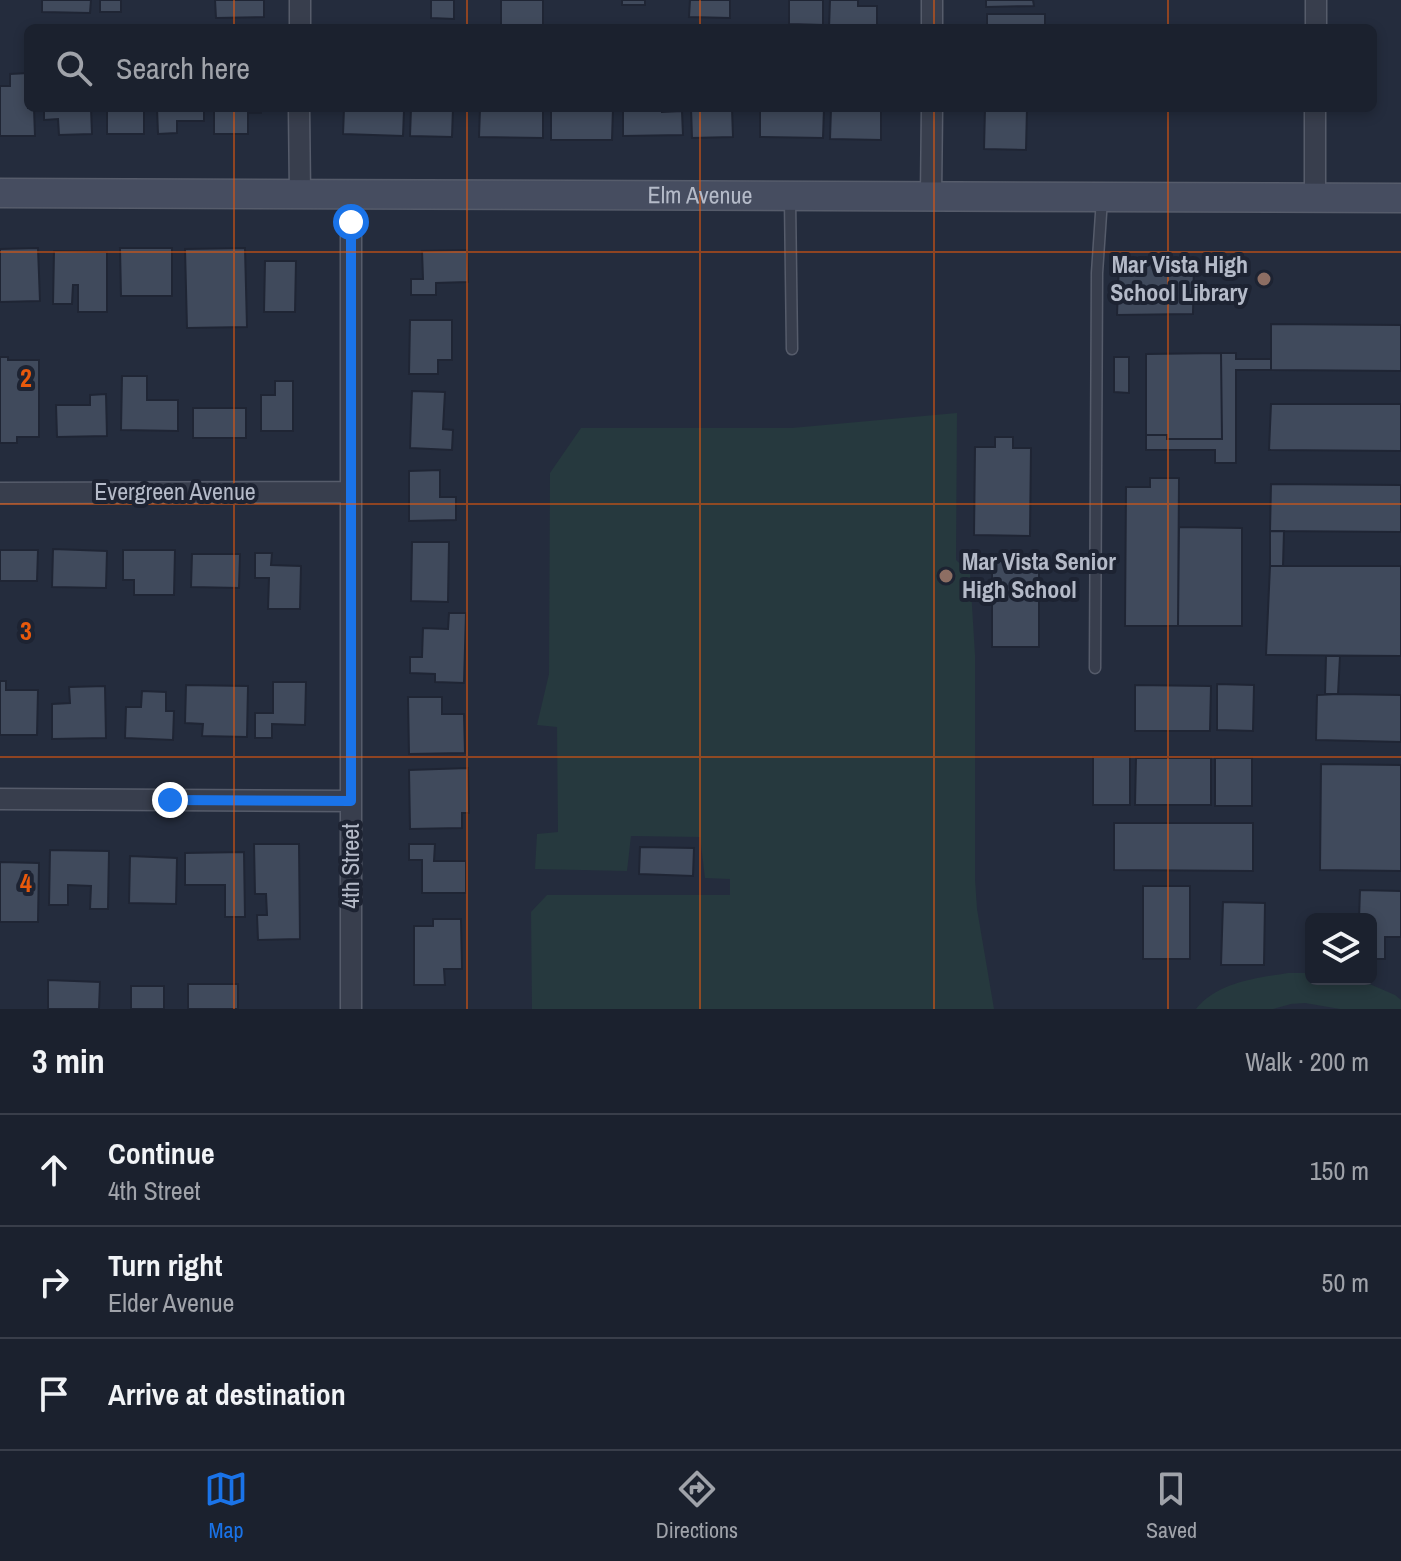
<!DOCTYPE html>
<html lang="en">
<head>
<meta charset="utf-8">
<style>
  :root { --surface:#1b212e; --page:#242936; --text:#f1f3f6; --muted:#a0a3aa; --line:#393e4a; --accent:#1a73e8 }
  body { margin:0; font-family:"Archivo Narrow",sans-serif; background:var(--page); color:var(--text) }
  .controls { position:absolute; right:24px; bottom:24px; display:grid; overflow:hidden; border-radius:12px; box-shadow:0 4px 12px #0003 }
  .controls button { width:72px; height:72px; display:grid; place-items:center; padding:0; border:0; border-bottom:2px solid var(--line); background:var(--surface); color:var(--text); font:40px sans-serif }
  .stop { position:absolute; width:24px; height:24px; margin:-18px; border:6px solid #1a73e8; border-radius:50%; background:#fff }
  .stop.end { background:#1a73e8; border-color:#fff; box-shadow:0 2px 8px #0008 }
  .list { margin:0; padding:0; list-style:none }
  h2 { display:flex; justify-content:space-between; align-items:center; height:104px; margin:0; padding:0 32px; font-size:34px }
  h2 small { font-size:26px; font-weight:400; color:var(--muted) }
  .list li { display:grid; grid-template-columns:52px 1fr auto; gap:24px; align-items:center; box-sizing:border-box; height:112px; padding:0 32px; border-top:2px solid var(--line) }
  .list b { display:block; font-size:30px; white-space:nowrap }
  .list p { margin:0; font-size:26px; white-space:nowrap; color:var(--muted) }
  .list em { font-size:26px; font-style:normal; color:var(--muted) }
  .icon { flex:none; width:44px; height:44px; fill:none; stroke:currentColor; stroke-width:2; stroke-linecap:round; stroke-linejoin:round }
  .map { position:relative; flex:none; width:1401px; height:1009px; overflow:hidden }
  .search { position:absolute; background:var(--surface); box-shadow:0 4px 12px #0003; left:24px; right:24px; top:24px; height:88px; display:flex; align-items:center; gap:20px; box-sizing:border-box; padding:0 28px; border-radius:12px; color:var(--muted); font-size:30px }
  .sheet { height:440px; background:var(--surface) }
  nav { display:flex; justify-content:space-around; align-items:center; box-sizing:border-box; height:112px; border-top:2px solid var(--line); background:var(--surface); font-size:22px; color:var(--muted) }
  nav a { display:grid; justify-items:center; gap:4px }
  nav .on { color:var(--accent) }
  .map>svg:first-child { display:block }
  .green { fill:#26393e }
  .building { fill:#404a5c; stroke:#1f2534; stroke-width:2 }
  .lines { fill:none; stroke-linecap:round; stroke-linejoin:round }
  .lane-casing { stroke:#565c6b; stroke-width:13 }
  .street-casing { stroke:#565c6b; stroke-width:23 }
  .secondary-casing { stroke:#565c6b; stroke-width:31 }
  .path { stroke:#44565b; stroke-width:5; stroke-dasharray:6 6; stroke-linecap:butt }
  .lane { stroke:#383e4d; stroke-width:10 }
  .street { stroke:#383e4d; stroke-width:20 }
  .secondary { stroke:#464d60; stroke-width:28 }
  .route { stroke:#1a73e8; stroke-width:10 }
  .grid { fill:none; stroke:#e8590c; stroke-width:2; stroke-opacity:0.55 }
  .education-dot { fill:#8d6e63; stroke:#1d2332; stroke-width:3 }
  .labels { text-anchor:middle; stroke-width:8; stroke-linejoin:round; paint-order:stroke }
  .street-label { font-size:24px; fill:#b4bac8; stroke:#1d2332 }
  .poi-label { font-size:24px; font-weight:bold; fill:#b4bac8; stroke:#1d2332; text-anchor:end }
  .grid-label { font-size:26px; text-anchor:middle; font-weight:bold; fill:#e8590c; stroke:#1d2332; stroke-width:8; stroke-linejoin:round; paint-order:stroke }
</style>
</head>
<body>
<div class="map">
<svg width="1401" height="1009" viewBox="0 0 1401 1009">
  <rect width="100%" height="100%" fill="#242c3d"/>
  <path class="green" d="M957,413L956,560L970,573L975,655V879L977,909L994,1009H532L531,912L547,895H730V879L705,878L700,837L631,836L627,871L535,869L537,834L558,832L557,727L537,725L549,674L550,473L581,428H792Z
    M1288,973H1311V979H1358L1395,995L1401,1000V1009H1340L1305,1003L1291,1004L1273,1009H1196C1217,982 1257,978 1288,973Z"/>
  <path class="building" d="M42,0H91L90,13L42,12Z
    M100,0H121V12H100Z
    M215,0H264V17L216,18Z
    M431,0H454V19L431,18Z
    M501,0H543V28H501Z
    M622,0H645V5H622Z
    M690,0H730V18L689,17Z
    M789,0H823V25L789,24Z
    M830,0H858V6H877V28H829Z
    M986,0H1033L1034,6L986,7Z
    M987,14H1045V28H987Z
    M28,73V108H34L35,136H0V86H10V74Z
    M44,108H91L92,134L59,135L58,119L44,120Z
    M107,108H144V134H107Z
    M157,108H204V121H177V133L158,134Z
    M214,108H261V113H248V134H214Z
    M344,108H391V110H404L403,136L343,134Z
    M411,108H453L452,137L410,136Z
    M480,108H543V138L479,137Z
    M551,108H613L612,140H551Z
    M623,108H662V112L682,111L683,135L623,136Z
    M691,108H732L733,137L692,138Z
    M760,108H824L823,138L760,137Z
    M831,108H881V140L830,139Z
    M985,108H1027L1026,150L984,149Z
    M38,248L40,301L0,302V249Z
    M120,248H172V296H121Z
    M245,248L247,327L187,328L185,249Z
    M467,250L468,282L436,283V295H411V279H423L422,251Z
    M54,251L107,252V312H78V285H73L72,304H53Z
    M265,261H296L295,312H264Z
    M1119,262L1194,263L1193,314L1117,315Z
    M410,320H452V360H438V374H409Z
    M1271,324L1401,325V371L1271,370Z
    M1221,353L1222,439H1167V435H1146V354Z
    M1221,353H1236V359H1271V370H1236V463H1215V450H1146V435H1167V439H1222Z
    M0,357H8V360H39V437H17V443H0Z
    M1114,357H1129V393L1114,392Z
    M122,376H147V400H178V431L121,430Z
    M275,381H293V431H261V395H275Z
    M412,391L445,392L443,429L453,430L452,450L410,448Z
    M106,394L107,436L57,437L56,405H90V395Z
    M1271,404H1401V451L1269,450Z
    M193,408H246V438H193Z
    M995,437H1013V448H1031L1030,536L974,535L975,447H995Z
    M440,470V497H456V520L409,521V471Z
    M1150,478H1179L1178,626H1125L1126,487H1150Z
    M1271,484L1401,485V532L1270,531Z
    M1179,527L1242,528V626H1178Z
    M1270,531H1284L1283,566H1270Z
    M412,542H449L448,602L411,601Z
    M53,549L107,551L106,588L52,587Z
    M0,550H38L37,581H0Z
    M123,550H175L174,595H134V580H123Z
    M255,553H272L271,565L301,566L300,609H268L269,578H255Z
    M192,554H240L239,588L191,587Z
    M992,561H1039V647H992Z
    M1270,566H1401V656L1266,655Z
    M449,613H466L464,683L435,682V674L410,673V657H422L423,628L448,629Z
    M1326,656H1340L1338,694H1325Z
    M0,681H6V690H38L37,735H0Z
    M273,682H306L305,725L272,724V738H255V713H273Z
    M1217,684L1254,685L1253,731L1217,730Z
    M186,685L248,686L247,737L202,736L203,724L185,723Z
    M1135,685L1211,686L1210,731H1135Z
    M105,686L106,738L52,739V704L70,703L69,687Z
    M142,691L166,692V711H174L173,740L125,738L126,707H141Z
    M1338,694L1401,695V742L1316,740L1317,695Z
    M408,697H442V714H464L465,753L409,754Z
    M1093,757H1130V805H1093Z
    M1136,758H1211V805H1135Z
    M1215,758H1252V806H1215Z
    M1321,764L1401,765V871L1320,870Z
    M468,768L469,813H462V828L410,829L409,770Z
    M1114,823H1253V871L1114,870Z
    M254,844H299L300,939L258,940L257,915H267L266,894H255Z
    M409,844H435L434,861H466V893H422V860H409Z
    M640,847L694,848L693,876L639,874Z
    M50,850L109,851L108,909H90L91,886L68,885V905H49Z
    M244,852L245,917H225V885H185V853Z
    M130,856L177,858L176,904L129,903Z
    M0,862L39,863L38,922H0Z
    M1143,886H1190V959H1143Z
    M1360,890L1401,891V937H1385V959H1371V919H1359Z
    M1223,902L1265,903L1264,965H1221Z
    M433,919H461L462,969H444L445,985H414V926H433Z
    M48,980L100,982L99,1009H48Z
    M188,984H238V1009H188Z
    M131,986H164V1009H131Z"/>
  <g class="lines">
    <defs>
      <path id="lane" d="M790,199L792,349
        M1095,668L1097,273L1102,199"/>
      <path id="street" d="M932,0V28
        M300,28V0
        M1316,28V0
        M299,108L300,194
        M351,195V1009
        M931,196L932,108
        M1315,197V108
        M0,493L351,492
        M0,799L351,801"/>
      <g id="secondary">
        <path id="s1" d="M0,193L1401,198"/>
      </g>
    </defs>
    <use href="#lane" class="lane-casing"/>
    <use href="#street" class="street-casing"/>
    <use href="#secondary" class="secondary-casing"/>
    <path class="path" d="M1235,304V290"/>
    <use href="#lane" class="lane"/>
    <use href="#street" class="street"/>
    <use href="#secondary" class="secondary"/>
  </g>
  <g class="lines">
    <path class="route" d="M170,800L351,801V222"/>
  </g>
  <path class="grid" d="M234,0V28M467,0V28M700,0V28M934,0V28M1168,0V28M234,108V1009M467,108V1009M700,108V1009M934,108V1009M1168,108V1009M0,252H1401M0,504H1401M0,757H1401"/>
  <g class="education-dot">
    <circle cx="1264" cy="279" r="8"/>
    <circle cx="946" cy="576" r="8"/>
  </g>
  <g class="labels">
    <g class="street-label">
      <text dy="8" stroke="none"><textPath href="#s1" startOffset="700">Elm Avenue</textPath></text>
      <text x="175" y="500">Evergreen Avenue</text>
      <text transform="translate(351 866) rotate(-90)" y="8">4th Street</text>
    </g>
    <g class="poi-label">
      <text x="1248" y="273">Mar Vista High<tspan x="1248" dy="28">School Library</tspan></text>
      <text x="962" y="570" text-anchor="start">Mar Vista Senior<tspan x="962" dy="28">High School</tspan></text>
    </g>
  </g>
  <g class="grid-label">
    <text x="26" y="387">2</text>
    <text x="26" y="640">3</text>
    <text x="26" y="892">4</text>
  </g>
</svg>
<div class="controls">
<button><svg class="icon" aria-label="layers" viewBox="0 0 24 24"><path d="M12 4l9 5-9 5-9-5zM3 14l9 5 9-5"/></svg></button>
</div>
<div class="stop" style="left:351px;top:222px"></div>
<div class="stop end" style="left:170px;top:800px"></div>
<div class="search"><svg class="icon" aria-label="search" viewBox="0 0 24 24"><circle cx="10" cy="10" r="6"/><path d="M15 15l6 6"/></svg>Search here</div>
</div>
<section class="sheet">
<h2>3 min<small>Walk · 200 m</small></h2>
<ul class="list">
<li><svg class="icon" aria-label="ahead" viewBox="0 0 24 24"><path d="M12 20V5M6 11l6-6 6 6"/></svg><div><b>Continue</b><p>4th Street</p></div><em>150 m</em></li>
<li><svg class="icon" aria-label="right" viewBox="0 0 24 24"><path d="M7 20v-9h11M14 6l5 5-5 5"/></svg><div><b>Turn right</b><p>Elder Avenue</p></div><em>50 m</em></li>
<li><svg class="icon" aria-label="arrive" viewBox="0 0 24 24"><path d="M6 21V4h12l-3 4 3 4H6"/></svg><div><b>Arrive at destination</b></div></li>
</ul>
</section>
<nav>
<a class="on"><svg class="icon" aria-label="map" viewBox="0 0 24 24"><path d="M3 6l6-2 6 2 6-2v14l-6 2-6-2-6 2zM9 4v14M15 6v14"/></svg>Map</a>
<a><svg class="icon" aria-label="directions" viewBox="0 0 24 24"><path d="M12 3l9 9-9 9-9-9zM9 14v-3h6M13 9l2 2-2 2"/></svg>Directions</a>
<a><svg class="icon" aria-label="saved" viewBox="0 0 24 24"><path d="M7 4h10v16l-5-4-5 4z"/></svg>Saved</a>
</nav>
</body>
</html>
